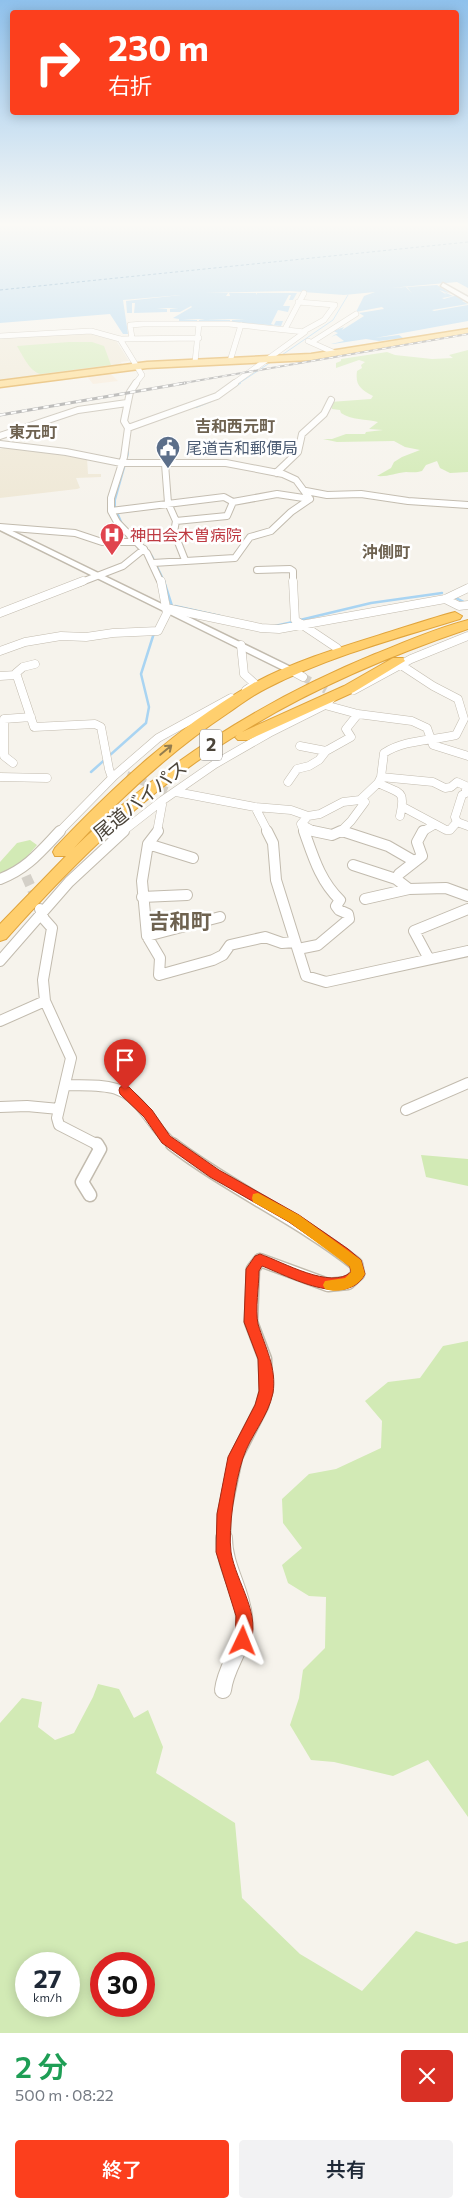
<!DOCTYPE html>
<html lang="ja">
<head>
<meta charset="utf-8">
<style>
  :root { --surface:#fff; --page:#f2f2f3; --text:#1f2937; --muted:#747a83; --accent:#fc3f1d }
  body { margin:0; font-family:Commissioner,"Noto Sans JP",sans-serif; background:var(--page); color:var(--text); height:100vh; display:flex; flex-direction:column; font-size:19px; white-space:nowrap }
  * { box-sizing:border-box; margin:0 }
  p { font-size:16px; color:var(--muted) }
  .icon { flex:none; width:28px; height:28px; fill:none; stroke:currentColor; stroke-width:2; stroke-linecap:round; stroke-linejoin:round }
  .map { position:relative; height:2033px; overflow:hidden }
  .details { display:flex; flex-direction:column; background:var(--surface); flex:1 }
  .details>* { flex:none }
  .top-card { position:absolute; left:10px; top:10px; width:449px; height:105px; border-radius:5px; box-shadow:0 2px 12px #0003; background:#fc3f1d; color:#fff; overflow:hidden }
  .speed { position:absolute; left:15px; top:1952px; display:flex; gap:10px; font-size:25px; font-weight:700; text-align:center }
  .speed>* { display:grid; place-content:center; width:65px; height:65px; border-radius:50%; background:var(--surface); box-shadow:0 2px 12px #0003; line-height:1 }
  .speed small { font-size:12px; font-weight:400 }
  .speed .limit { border:8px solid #d22; background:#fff; color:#111 }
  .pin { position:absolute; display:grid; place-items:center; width:42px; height:42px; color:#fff; margin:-51px -21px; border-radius:50% 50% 50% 0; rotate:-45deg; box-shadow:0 0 5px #0007 }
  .pin .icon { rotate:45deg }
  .me { position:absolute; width:55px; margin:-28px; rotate:2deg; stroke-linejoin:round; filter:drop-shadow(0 0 4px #0008) }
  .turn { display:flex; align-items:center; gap:18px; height:105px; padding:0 15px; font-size:22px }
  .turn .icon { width:65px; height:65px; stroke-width:2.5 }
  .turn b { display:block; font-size:35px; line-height:42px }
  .round { display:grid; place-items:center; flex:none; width:52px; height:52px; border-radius:5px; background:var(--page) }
  .summary { display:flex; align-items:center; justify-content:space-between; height:85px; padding:0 15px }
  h1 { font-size:30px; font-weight:600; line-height:38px; color:#1e9e55 }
  .primary-button { display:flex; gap:10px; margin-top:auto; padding:10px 15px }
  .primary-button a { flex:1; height:58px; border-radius:5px; background:var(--accent); color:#fff; font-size:20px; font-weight:600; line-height:58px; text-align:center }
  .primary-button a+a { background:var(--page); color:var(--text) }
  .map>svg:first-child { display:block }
</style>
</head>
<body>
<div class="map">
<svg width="468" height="2033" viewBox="0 0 468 2033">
  <rect width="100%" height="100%" fill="#f6f3ec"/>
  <path fill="#f7ead8" d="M110,373l8,8 -25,3 -7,-9z"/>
  <path fill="#efe8d6" d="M86,333l14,1 15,5 14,22 -8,1 2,4 -123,15v-43z
    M12,446l75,12 1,16h13v3l-25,1 4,10 -3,1 -77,9v-49z"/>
  <path fill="#d2eab5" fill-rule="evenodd" d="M69,342h23l12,4 7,19 -70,9c-11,-2 -18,-18 -24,-28z
    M468,350v122l-18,1 -10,-5 -3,-7 -11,4 -4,6c-6,2 -10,1 -16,1 -11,1 -18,5 -29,4l14,-8 3,-6 8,-5 18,-7 -15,-3 -11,-6 -57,1 -14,-3h9l14,-5h19l1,-2 17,-2 -14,-1 9,-7c-12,-3 -27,-2 -37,-9l-1,-3 -8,-1 -2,-7 41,-3 2,-3c-12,-7 -18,-10 -16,-25l5,-3 -1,-3 4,-3 -6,-2 -23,8v-5l5,-2v-2l46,-7 8,3 37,4 21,-1 -4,-3z
    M30,840l7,5 -23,27 -14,6v-16l17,-19z
    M421,1155l47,4v27l-42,-9z
    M468,1341v476l-40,-57 -35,16 -59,-14 -23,-2 -21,-35 9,-27 4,-28 22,-22 1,-51 -17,-1 -21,-13 -6,-18 20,-17 -19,-25 -1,-24 27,-25 27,-5 45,-21 1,-27 -17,-20 23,-19 32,-4 23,-32z
    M98,1684l21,5 15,29 14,-8 15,37 -7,26 79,50 7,75 58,56 62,37 54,-60 40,13 12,-3v92h-468v-310l22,-25 20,4 -4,25 17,13 19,-7 19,-36zM26,1964h43v42h-43zM101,1964h43v42h-43z"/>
  <path fill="#a9d4f2" d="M0,226h468v62l-11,-6 -67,6 16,-1 6,6 -5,-6 30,-2 14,9 -12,-4 8,5 -3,-3 9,4 -11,2 2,1 10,-3h14v4l-6,1 6,3 -36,6 2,1 34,-6v16l-93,17 24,-3 4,3 -24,3 -13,-2 -33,5h-2l13,-3 -8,-6 -5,2 7,-4 -5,-2 11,-4 -2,3 22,-14 -5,-3 25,-4 -2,-2 -26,5 8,-16 11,-4 -31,3 -54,-4 -85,2h23l-2,3h4l-1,-3h27v2l1,-2h40l-4,7h-4l2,-5h-2l-6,11h7l-2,6 -10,-2 -7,14 3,1 2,-4h7l-2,5 -49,-4v-2l13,-1h-39l24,1v3l-31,-1v-2l6,-1h-23l15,1v2h-18v-3l-6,-1 19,-11 -1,-1 -11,6h-10v-3l8,-1h-21l10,1v3l-33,1 1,-10h-3v10h-5l-1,-12 55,-6 -58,5 5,34h-5l-13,-20 -110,9z"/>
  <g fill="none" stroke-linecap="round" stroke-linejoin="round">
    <path stroke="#a9d4f2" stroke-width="1" d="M279,357l54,-37 15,-25
      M238,384l36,-24"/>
    <path stroke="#a9d4f2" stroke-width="2" d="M234,387l6,-4
      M196,407l15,-6
      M122,524l-7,-17v-7l13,-46v-7
      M130,532l22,24 13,27"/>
    <path stroke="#a9d4f2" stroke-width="2.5" d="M164,581l8,25
      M454,597l12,6
      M175,606l45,10
      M300,620l71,-17 71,-10
      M275,626l18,-4
      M91,772l55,-49 3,-16 -8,-33 13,-41"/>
    <path stroke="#2e7ab2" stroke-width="1" stroke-dasharray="3 2.5" stroke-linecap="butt" d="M0,290l468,-48"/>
    <path stroke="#d4d0c8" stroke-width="8" stroke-dasharray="8 4" stroke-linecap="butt" d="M303,677l23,13
      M127,775l40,16"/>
    <path stroke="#d4d0c8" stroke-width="10" stroke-dasharray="10 5" stroke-linecap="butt" d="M26,876l12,27"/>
    <defs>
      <path id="minor-far5" d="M298,302l37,3 -11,15 -20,11
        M285,329l19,-36
        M0,336l91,-5 29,8 79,-1
        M132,338l-2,-13 13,-1h86l76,8 -72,52
        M120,339l22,36 -7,9
        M308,341l27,12
        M312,342l44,-28
        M230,361l11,-36
        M195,362l4,-38"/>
      <path id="minor-far4" d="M128,428l-4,-7 6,-29 6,-9
        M0,436l78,-26 49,-7
        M0,444l66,8 55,11h105l57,11 13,6 14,19
        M165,464l3,39 8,18 -2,11 11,28
        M276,473l22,-21 4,-18 22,-20 7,-14
        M306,491l21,4 34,-1 47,7 60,4
        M111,511l113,-14 9,5 44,-8 33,5
        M176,521l51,-5 6,-14
        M0,527l75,6 27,9h36
        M153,563l82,-5 15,-21 21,-6 20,-19 19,-13
        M257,570l33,-1 3,2v12
        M79,583l44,-17 21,-17
        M161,583l-14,-30 -30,-31 -6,-11v-13l13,-41 4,-29 89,-32 18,-13"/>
      <path id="minor-far3" d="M293,581l2,39 42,28
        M445,599l14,7 9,-1
        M166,608l95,20 18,1 166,-30 23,-11
        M0,613l83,-32
        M241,645l3,29 11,10 -9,6
        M0,651l25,-9 36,-6 25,1 27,-4 45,-2 9,-18 -6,-32
        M35,664l-12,3 -7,6 18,54 61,-3 6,3 8,42 2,6 3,1
        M292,671l11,6
        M0,676l16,-1
        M354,690l57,-31 57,-23
        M321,704l37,10 54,7 15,7 6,17 35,11
        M300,746l26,5
        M13,763l-9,-7v-37l27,-2
        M0,777l47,1
        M381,777l52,5 12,6 6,-1 6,-5 9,4v7l-4,2 -7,22 2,5
        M288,782l9,-13 12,-3 10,-6 7,-9 25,-14 -5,-8 12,-15
        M378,783c22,11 28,6 22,33
        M176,792l79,15 36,3 17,6 12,-2 23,-12 17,-2 18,-17 3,-6 3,-24c22,-14 47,-12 72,-18l8,-16 -6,-20 -25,-13 -32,-21
        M255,807l13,25
        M403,807l43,23h4l7,-8 11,4
        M301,824l15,8
        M342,831l4,1
        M59,832l55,-56 44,-38 73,-40
        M122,832l41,-32 52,-36 54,-31 56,-28 10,-10
        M157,832l5,-27 -4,-1
        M304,832l-3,-8 7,-8
        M340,832l11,-11 14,-19 -5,-2
        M422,832l12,-7"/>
      <path id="minor-far2" d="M158,831l-10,13 -6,37 5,55 13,22 -1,17 54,-15 10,-5 7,-10 35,-8 17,6 13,-1
        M267,831l6,12 3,37 30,96 20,6 142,-31
        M313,831l19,4 9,-4
        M342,831l46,15 26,15
        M423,831l-6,11 5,14 -23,18 -3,5 13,10 37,-1 22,8
        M148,844l45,14
        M353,865l43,14
        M0,879c27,-10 41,-28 60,-48
        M142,897l45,-2
        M365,899l44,-10
        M40,909l4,10 8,9 -9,52 2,21 26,57 -14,60 2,7 39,20
        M147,936l73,-19
        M298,949l20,-4 31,-26 -1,-5 -9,-4 -3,-4 4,-6c-20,-19 -27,-44 -36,-69
        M429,959l-15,-28 54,-22
        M0,961l69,-79 55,-51
        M0,1021l45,-20
        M66,1085c35,1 57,-4 80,28 9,12 16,23 28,32
        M0,1107l27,-1 32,3
        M406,1110l62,-27"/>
      <path id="minor-far1" d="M172,1144c59,45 126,74 184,120l2,10 -10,9 -20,2 -68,-25 -7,9 -2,53 14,37 1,32 -4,15 -26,51 -12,57v25
        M90,1195l-8,-13 18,-33 -3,-5"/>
      <path id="minor" d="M223,1690c3,-27 24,-44 21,-74 -3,-27 -20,-50 -20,-78"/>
      <path id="tertiary" d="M443,283l25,14v5l-27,-16z
        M0,525l295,144 2,2 -5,3 -3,-1 -289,-143z"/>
      <path id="trunk" d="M468,329v4l-157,27 -164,8 -147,19v-6l147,-19 164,-8z"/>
      <path id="motorway" d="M455,612l7,4 -2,3c-66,20 -132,38 -193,69 -14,7 -26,16 -39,25 -57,38 -107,84 -154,135 88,-84 189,-148 301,-194 30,-12 62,-26 93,-34v9c-79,27 -155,59 -226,103l102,-46 49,-28h10l2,3 -51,31 -106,48h-10l-3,-3 2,-2c-89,54 -162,127 -231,204l-6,2v-17l66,-68h-11l-2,-4 2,-4c59,-62 122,-121 197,-164 42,-23 89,-37 134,-51 23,-7 46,-15 69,-21z"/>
    </defs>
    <use href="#minor-far5" stroke="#c2bbae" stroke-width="6"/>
    <use href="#minor-far4" stroke="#c2bbae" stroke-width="8"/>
    <use href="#minor-far3" stroke="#c2bbae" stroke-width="9"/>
    <use href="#minor-far2" stroke="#c2bbae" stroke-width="12"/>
    <use href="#minor-far1" stroke="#c2bbae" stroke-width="15"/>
    <use href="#minor" stroke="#c2bbae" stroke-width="18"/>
    <use href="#tertiary" stroke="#c2bbae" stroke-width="3"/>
    <use href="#trunk" stroke="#e0a43c" stroke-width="3"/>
    <use href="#motorway" stroke="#e0a43c" stroke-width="2"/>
    <use href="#minor-far5" stroke="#fff" stroke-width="5"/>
    <use href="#minor-far4" stroke="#fff" stroke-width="6"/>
    <use href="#minor-far3" stroke="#fff" stroke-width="8"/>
    <use href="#minor-far2" stroke="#fff" stroke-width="10"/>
    <use href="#minor-far1" stroke="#fff" stroke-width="12"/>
    <use href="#minor" stroke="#fff" stroke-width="16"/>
    <use href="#tertiary" fill="#fff" fill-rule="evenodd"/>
    <use href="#trunk" fill="#ffd985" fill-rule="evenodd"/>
    <use href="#motorway" fill="#ffcf6e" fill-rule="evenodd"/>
    <defs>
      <path id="rail-far1" d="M178,384l290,-50"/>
      <path id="rail" d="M0,415l185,-32"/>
    </defs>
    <use href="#rail-far1" stroke="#9a9a9a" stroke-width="2"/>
    <use href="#rail" stroke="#9a9a9a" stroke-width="3"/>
    <use href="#rail-far1" stroke="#fff" stroke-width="1" stroke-dasharray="4.5" stroke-linecap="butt"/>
    <use href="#rail" stroke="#fff" stroke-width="2" stroke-dasharray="5.5" stroke-linecap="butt"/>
  </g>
  <defs><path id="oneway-shaft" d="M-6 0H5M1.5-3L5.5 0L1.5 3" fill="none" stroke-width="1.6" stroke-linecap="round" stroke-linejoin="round" transform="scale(1.25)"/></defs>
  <use stroke="#937c4e" href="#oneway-shaft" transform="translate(166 750) rotate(-40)"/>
  <linearGradient id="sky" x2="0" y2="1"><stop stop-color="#8fc1ec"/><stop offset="0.44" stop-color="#fbfaf6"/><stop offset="1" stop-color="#fbfaf6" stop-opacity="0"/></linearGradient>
  <rect width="468" height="510" fill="url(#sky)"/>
  <path fill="#fc3f1d" stroke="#a42913" d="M125,1086l4,1 23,23 18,26 49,34 80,45 49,34 13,11 4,14c-18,35 -77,2 -103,-8l-3,5c0,14 -4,39 -1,53 7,23 19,44 15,69 -5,24 -23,43 -30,65 -8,24 -15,70 -12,94 5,31 32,63 18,95l-6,2 -5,-2 -3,-6 1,-25 -20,-64 1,-38 11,-57 27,-52 4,-14 -1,-32 -14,-37 2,-53 9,-13 5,-2c23,8 71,36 91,18l-1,-5 -11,-10 -50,-35 -79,-45 -48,-34 -18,-26 -24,-23 -1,-4 1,-3z"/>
  <path fill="#f59e0b" d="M258,1193l41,22 62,45 4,14c-7,14 -26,20 -40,15l-2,-4 2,-4 20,-3 6,-6 -1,-5 -61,-45 -36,-20 -1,-4 1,-4z"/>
  <defs>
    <symbol id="civic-pin" viewBox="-11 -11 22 30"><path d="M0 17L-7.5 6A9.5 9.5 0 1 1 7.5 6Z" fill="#5c6f8a" stroke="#fff"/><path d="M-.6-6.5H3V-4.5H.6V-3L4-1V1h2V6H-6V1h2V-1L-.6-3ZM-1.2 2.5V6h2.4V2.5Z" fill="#fff"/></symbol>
    <symbol id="hospital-pin" viewBox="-11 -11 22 30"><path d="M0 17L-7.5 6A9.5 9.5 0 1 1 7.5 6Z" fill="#e0444e" stroke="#fff"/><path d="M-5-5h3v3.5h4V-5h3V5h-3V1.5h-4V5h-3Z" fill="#fff"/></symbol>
  </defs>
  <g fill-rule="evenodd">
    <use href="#civic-pin" x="154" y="434" width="28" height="38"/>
    <use href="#hospital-pin" x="98" y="521" width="28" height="38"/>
  </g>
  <g text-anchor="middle" stroke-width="5" stroke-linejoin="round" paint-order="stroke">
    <g font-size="16" font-weight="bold" fill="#6e6250" stroke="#fff">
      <text x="235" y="432">吉和西元町</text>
      <text x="33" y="438">東元町</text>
      <text x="386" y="558">沖側町</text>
    </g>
    <g font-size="16" fill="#4e5e75" stroke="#fff" text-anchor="start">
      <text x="186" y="454">尾道吉和郵便局</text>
    </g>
    <g font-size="16" fill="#be3a42" stroke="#fff" text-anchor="start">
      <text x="130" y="541">神田会木曽病院</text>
    </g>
    <rect fill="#fff" stroke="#817c74" stroke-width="1" x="200" y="729.5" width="22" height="31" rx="4"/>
    <g font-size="18" font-weight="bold" fill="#4b4439">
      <text x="211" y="751">2</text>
    </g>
    <g font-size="19" fill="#4b4439" stroke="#fff">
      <text transform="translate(140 800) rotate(-39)" y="7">尾道バイパス</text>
    </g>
    <g font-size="21" font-weight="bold" fill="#6e6250" stroke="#fff">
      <text x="180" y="929">吉和町</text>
    </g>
  </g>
</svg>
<div class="speed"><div>27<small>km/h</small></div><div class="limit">30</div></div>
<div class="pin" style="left:125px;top:1090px;background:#d93025"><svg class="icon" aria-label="arrive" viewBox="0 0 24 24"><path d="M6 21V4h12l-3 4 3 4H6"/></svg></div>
<svg class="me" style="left:243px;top:1641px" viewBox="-20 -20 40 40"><path d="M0-17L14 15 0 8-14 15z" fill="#fc3f1d" stroke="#fff" stroke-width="4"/></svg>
<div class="top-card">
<div class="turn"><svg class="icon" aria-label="right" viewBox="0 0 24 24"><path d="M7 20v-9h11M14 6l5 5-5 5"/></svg><div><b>230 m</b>右折</div></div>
</div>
</div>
<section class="details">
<div class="summary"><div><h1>2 分</h1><p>500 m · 08:22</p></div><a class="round" style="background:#d93025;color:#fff"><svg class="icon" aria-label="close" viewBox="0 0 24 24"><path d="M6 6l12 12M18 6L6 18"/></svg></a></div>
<div class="primary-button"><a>終了</a><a>共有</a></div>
</section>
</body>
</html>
